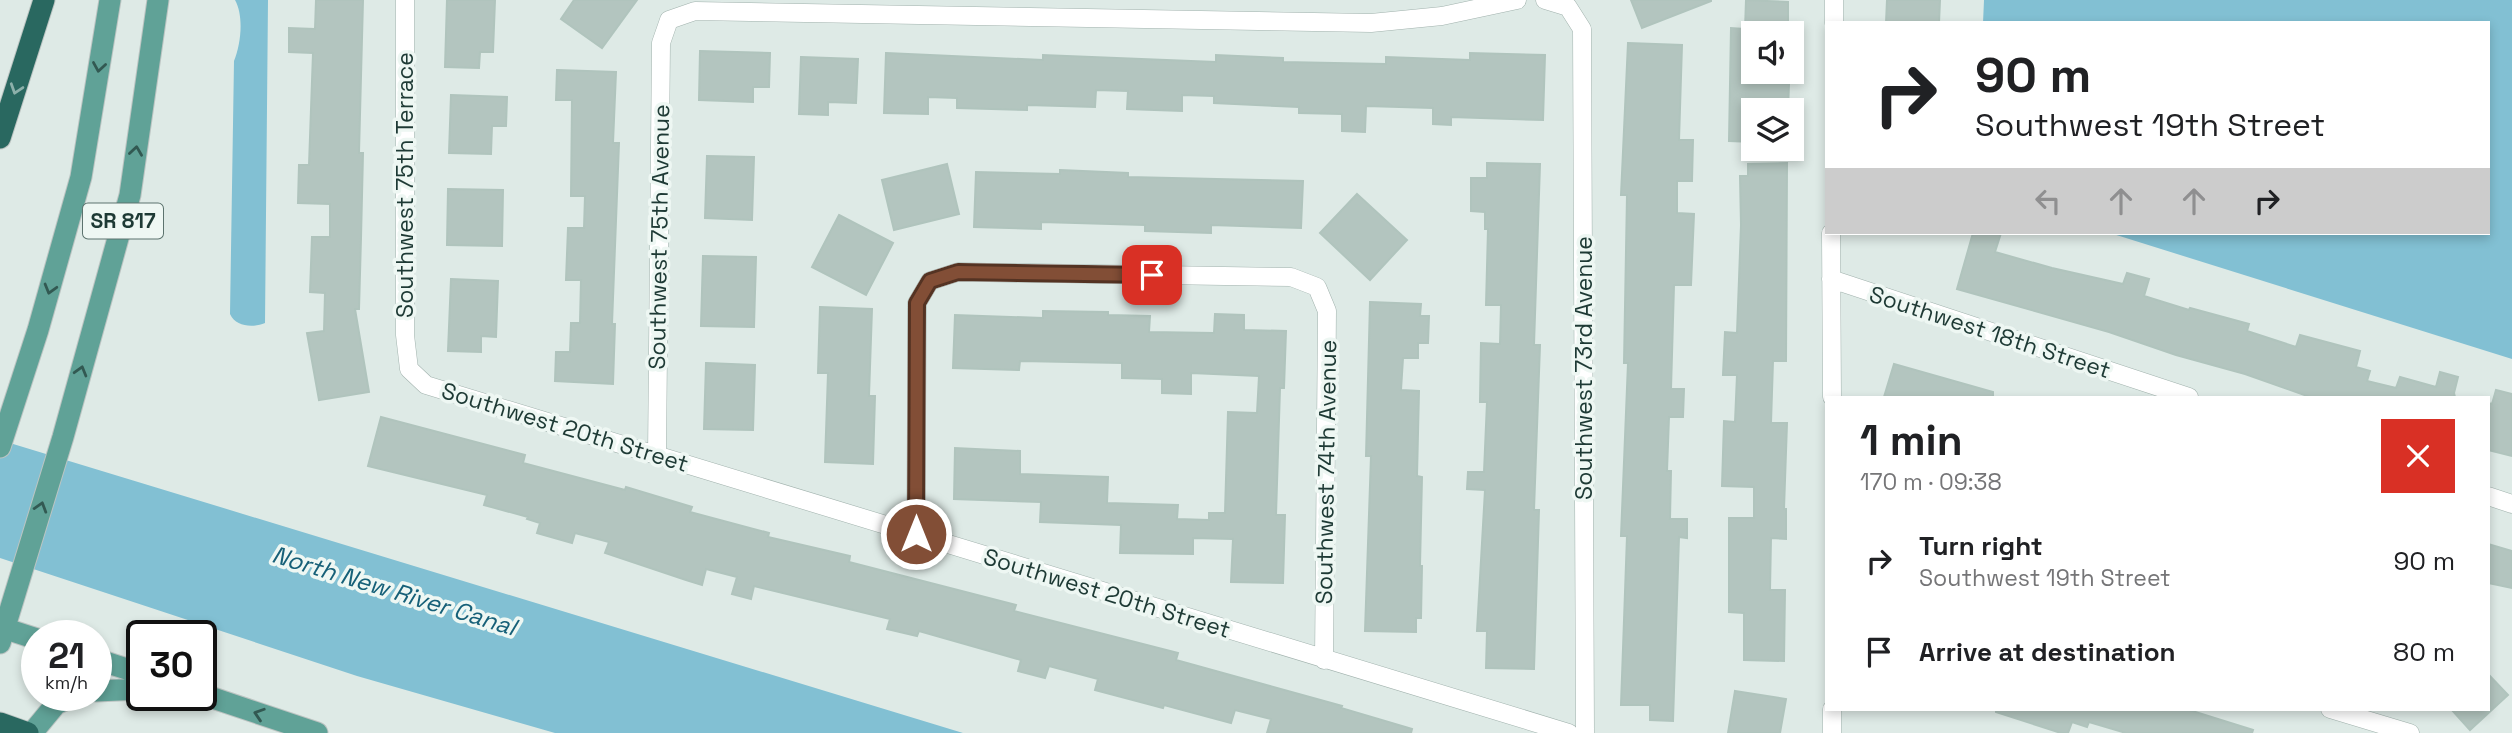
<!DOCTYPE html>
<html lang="en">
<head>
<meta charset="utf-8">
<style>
  :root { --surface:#fff; --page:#f2f2f2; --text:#202124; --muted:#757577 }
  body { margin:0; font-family:"Space Grotesk",sans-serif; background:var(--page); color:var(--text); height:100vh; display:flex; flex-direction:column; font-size:26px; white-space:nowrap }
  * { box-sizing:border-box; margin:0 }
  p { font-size:23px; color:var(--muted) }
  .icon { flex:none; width:38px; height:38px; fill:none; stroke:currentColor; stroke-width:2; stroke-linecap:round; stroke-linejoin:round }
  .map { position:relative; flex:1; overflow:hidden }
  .panel { position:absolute; left:1825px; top:396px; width:665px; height:315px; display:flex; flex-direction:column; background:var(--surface); border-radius:0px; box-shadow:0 4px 10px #0003 }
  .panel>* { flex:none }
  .banner { position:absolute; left:1825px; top:21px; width:665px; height:214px; border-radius:0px; box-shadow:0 4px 10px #0003; background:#fff; color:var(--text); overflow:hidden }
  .buttons { position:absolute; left:1741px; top:21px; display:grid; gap:14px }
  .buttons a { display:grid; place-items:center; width:63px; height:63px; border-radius:0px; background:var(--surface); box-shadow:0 4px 10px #0003; font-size:35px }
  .speed { position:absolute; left:21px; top:620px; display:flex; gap:14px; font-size:35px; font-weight:700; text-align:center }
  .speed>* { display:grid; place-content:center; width:91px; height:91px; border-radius:50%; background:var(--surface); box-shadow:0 4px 10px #0003; line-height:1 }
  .speed small { font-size:18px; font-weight:400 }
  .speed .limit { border:4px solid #111; border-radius:10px; background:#fff; color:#111 }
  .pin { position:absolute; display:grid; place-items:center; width:60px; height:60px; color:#fff; margin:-30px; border-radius:14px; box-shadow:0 4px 10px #0006 }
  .me { position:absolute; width:77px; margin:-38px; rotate:0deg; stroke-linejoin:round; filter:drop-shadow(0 0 5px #0008) }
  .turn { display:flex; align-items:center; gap:24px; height:147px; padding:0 35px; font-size:32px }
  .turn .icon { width:91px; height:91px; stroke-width:2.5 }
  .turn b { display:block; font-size:49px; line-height:60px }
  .lanes { display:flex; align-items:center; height:66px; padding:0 35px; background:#0003; justify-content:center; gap:35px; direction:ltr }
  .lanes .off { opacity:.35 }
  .round { display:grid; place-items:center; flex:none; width:74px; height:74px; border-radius:0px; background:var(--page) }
  .headline { display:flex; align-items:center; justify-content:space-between; height:119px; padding:0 35px }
  h1 { font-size:42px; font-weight:800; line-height:52px }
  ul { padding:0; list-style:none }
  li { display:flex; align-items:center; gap:21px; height:91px; padding:0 35px }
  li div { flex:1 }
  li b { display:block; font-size:26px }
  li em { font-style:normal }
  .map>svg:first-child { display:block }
</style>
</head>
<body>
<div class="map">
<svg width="2512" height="733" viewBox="0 0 2512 733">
  <rect width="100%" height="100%" fill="#deeae6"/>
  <path fill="#82c0d3" d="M235,0h33l-3,323c-12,5 -29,4 -35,-9l4,-253c7,-17 10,-45 1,-61z
    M1984,0h528v359l-402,-126h378v-210h-505z
    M0,440l963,293h-408l-198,-57 -357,-118z"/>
  <path fill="#b3c5bf" stroke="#b0c4bd" stroke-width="2" d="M316,0h47l-4,153h4l-2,85 -2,71h-4l14,83 -50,8 -12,-67 17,-2 1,-38 -15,-1 2,-55h18v-33l-32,-1 1,-38h10l4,-112 -24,-1v-24l26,1z
    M447,0h48l-2,52h-13l-1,16 -34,-1z
    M574,0h63l-35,48 -41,-29z
    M1631,0h80v1l-69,27z
    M1746,0l42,2v31h-34v50l35,1 -1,26h-34v32l-25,-1 2,-113 14,1z
    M1887,0h53l-1,23h-53z
    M1628,43l54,2 -3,95h14l-1,41h-15v32l17,1 -3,71h-17l-3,104h13l-1,28h-14l-2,54h4l-1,48h17v19l-8,-1 -6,184 -23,-1v-15h-29l6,-169h-6l7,-173h-4l3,-168h-6z
    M700,51l70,2 -1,34h-16v15l-54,-2z
    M886,53l157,7v-5l173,7v-7l67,3v4l103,2v-7l84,3v-7l75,2 -2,65 -92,-3v8l-18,-1v-16l-67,-2 -1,26 -23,-1v-17l-43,-1v-6l-85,-4v-7l-32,-1v16l-55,-2 1,-18 -32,-1 -1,17 -68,-2v5l-70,-2v-10l-29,-1v17l-44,-1z
    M801,57l57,2 -2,44 -28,-1v13l-29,-1z
    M557,70l59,2 -3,71h6l-7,181h3l-2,60 -58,-3 1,-29h14l1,-29h9l1,-43h-15l2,-52h16l1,-32h-14l1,-96h-16z
    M451,95l56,2 -1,29h-14l-1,28 -42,-1z
    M707,156l47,1 -2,63 -47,-2z
    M1487,163l53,1 -6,181h6l-6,165h5l-5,159 -48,-1 1,-37h-10l8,-141 -18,-1 1,-17h16l3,-70h-7l1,-59 19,1 1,-39h-15l2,-76h-3v-17l-14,-1v-33h16z
    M1787,163l-1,198h-13l-2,62h16l-3,86h2v30l-15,-1 -1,52h15l-1,71 -40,-1v-47l-15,-1v-94h25v-31l-32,-1 2,-65 11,1 2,-47h-14l2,-43 12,1 4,-108 -1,-49h8v-12z
    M947,164l12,50 -65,16 -12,-50z
    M1060,170l68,3v4l175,4 -2,47 -90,-3v8l-66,-2v-6l-104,-3v7l-67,-2 2,-55 84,2z
    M448,189l55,1 -1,56 -55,-1z
    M1357,194l50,46 -37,40 -50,-47z
    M839,215l54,28 -27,52 -54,-28z
    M1973,233h28l-6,19 57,16 71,16 4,-11 22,6 -5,17 45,14 1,-2 59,16 -2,7 49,16 4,-12 60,16 -4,16 14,4 -3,10 29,7 4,-11 36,10 4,-15 18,5 -4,16 1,4h-145l-65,-23 -69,-19 -67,-23 -152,-43z
    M703,256l53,1 -2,70 -53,-1z
    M451,279l47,2 -2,56 -15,-1v16l-33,-1z
    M1370,302l51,2 -1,12h9l-1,27h-10v15h-15l-2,32 18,1 -2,85 5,1 -2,89h2l-1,52h-5v14l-51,-1 6,-175h-5z
    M820,307l52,2 -3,87h6l-2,68 -48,-2 3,-89h-10z
    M1043,311l65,1v3l42,1 -1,16 65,1 1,-19 29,1v15l42,1 -2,57h-4l-4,127h9l-2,68 -52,-1 2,-43 -40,-1v16l-73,-1 1,-28 -81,-3 1,-20 -87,-3 1,-51 65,3v23l88,3 -1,26 71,2 -1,14 32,1v-7h16l3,-101 29,1 2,-37 -68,-3v21l-29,-1v-14l-40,-1v-15l-102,-2 -1,9 -66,-2 2,-53 88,3z
    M706,363l49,2 -2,65 -49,-1z
    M1894,364l99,28v5h-109z
    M2496,390l16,4v62l-24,-6v-47l4,1z
    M381,417l144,38 -2,8 102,27 1,-3 66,20 -2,5 79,21 -1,4 82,19 -1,6 167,43 -2,6 164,42 -2,7 166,46 -1,2 71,21 -1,4h-144l4,-14 -36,-9 -4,13 -67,-18 -1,3 -68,-18 3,-11 -49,-13 -4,12 -27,-7 3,-11 -102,-29 -2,5 -30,-7 3,-10 -136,-33 -3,13 -19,-5 5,-17 -31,-8 -4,16 -16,-5 -81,-27 4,-11 -34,-9 -3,10 -35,-10 3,-10 -13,-4 1,-2 -44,-12 3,-10 -119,-29z
    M2488,544l24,7v37l-24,-5z
    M2488,674l20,21 -38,35 -19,-21h37z
    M1735,691l51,8 -6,34h-52z
    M1996,709h190l67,21 -1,3h-126l-37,-11 -2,5 -15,-5 -4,11h-7l-65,-21z"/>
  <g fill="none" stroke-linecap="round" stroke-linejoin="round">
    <defs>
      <path id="minor" d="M405,0v335l4,34 17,16 1143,348
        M1545,0l23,7 14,22 3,704
        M1834,23v-23
        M1831,233l1,164
        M1831,279l358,118
        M657,455l4,-412 8,-23 26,-9 676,12 71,-7 75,-16
        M2488,496l24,8
        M916,534l1,-231 13,-22 28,-9 333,5 26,10 10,24 -3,349
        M2330,709l80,24
        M1832,733v-24"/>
      <path id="major" d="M0,447l38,-117 43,-153 29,-177
        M0,627l37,12
        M0,643l63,-206 67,-242 28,-195
        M96,659l46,15
        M96,691l46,-2
        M201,694l116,39
        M32,733l24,-29 19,-9"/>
      <path id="highway" d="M0,138l44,-138
        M0,723l28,10"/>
    </defs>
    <use href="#minor" stroke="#a1b2ad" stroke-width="19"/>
    <use href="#major" stroke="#bcc4c2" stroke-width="23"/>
    <use href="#highway" stroke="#bcc4c2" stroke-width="23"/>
    <use href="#minor" stroke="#fff" stroke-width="18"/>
    <use href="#major" stroke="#60a297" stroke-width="21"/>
    <use href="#highway" stroke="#296860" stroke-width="21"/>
  </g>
  <defs><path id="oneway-chevron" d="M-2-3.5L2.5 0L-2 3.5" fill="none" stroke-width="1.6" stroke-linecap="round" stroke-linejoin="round" transform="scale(1.75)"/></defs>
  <g stroke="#325952">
    <use href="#oneway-chevron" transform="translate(99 67) rotate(99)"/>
    <use href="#oneway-chevron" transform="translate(136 151) rotate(-82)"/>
    <use href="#oneway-chevron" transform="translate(50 289) rotate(106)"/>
    <use href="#oneway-chevron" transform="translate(81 371) rotate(-74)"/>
    <use href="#oneway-chevron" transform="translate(41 507) rotate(-73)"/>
    <use href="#oneway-chevron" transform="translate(259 714) rotate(-162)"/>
  </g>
  <use stroke="#8cb0aa" href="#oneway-chevron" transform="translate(16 89) rotate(108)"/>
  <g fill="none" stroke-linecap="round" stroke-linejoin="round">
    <defs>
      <path id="route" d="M916,534l1,-231 13,-22 28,-9 194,3"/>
    </defs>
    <use href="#route" stroke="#543323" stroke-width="18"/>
    <use href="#route" stroke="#824e36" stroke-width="12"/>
  </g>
  <g text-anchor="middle" stroke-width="7" stroke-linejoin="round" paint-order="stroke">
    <rect fill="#eef7f3" stroke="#5c736e" stroke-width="2" x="83" y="203.5" width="80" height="35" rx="5"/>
    <g font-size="21" font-weight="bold" fill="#1e3a35">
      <text x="123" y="228">SR 817</text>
    </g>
    <g font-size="23" fill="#1e3a35" stroke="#eef7f3">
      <text transform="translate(405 185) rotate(-90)" y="8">Southwest 75th Terrace</text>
      <text transform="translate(659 237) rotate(-89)" y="8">Southwest 75th Avenue</text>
      <text transform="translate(1990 332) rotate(18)" y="8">Southwest 18th Street</text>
      <text transform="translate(1584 368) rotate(-90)" y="8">Southwest 73rd Avenue</text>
      <text transform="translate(565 427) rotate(17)" y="8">Southwest 20th Street</text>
      <text transform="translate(1326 472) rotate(-89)" y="8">Southwest 74th Avenue</text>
      <text transform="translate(1107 593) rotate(17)" y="8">Southwest 20th Street</text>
    </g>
    <g font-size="24" font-style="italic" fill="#166078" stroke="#eef7f3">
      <text transform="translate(394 591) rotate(17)" y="8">North New River Canal</text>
    </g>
  </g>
</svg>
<div class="buttons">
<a><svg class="icon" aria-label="sound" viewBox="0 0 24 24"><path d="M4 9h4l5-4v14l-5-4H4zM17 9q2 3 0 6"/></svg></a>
<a><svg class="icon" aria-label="layers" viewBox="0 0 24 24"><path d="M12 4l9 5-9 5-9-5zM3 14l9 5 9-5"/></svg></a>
</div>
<div class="speed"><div>21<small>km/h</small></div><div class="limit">30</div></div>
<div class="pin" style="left:1152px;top:275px;background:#d93025"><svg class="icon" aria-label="arrive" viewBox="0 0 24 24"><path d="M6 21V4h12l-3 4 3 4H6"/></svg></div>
<svg class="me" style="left:916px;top:534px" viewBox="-20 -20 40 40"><circle r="17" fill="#824e36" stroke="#fff" stroke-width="3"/><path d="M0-11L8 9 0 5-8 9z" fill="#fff"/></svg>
<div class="banner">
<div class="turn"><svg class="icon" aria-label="right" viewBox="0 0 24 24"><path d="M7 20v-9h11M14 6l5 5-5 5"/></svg><div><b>90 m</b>Southwest 19th Street</div></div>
<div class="lanes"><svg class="icon off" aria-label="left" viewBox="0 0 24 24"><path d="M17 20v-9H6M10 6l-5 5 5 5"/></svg><svg class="icon off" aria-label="ahead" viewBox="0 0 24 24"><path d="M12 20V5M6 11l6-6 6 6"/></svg><svg class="icon off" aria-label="ahead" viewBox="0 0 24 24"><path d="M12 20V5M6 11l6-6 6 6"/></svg><svg class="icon" aria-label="right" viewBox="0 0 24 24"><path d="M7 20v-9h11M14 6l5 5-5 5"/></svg></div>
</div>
<section class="panel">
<div class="headline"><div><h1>1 min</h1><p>170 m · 09:38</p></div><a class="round" style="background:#d93025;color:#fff"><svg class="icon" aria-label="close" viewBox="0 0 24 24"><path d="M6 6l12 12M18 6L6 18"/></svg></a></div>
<ul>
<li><svg class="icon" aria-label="right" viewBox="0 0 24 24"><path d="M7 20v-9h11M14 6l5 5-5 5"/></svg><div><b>Turn right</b><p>Southwest 19th Street</p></div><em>90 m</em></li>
<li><svg class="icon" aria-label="arrive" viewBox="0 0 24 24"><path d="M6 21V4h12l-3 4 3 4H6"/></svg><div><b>Arrive at destination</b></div><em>80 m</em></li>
</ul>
</section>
</div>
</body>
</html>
